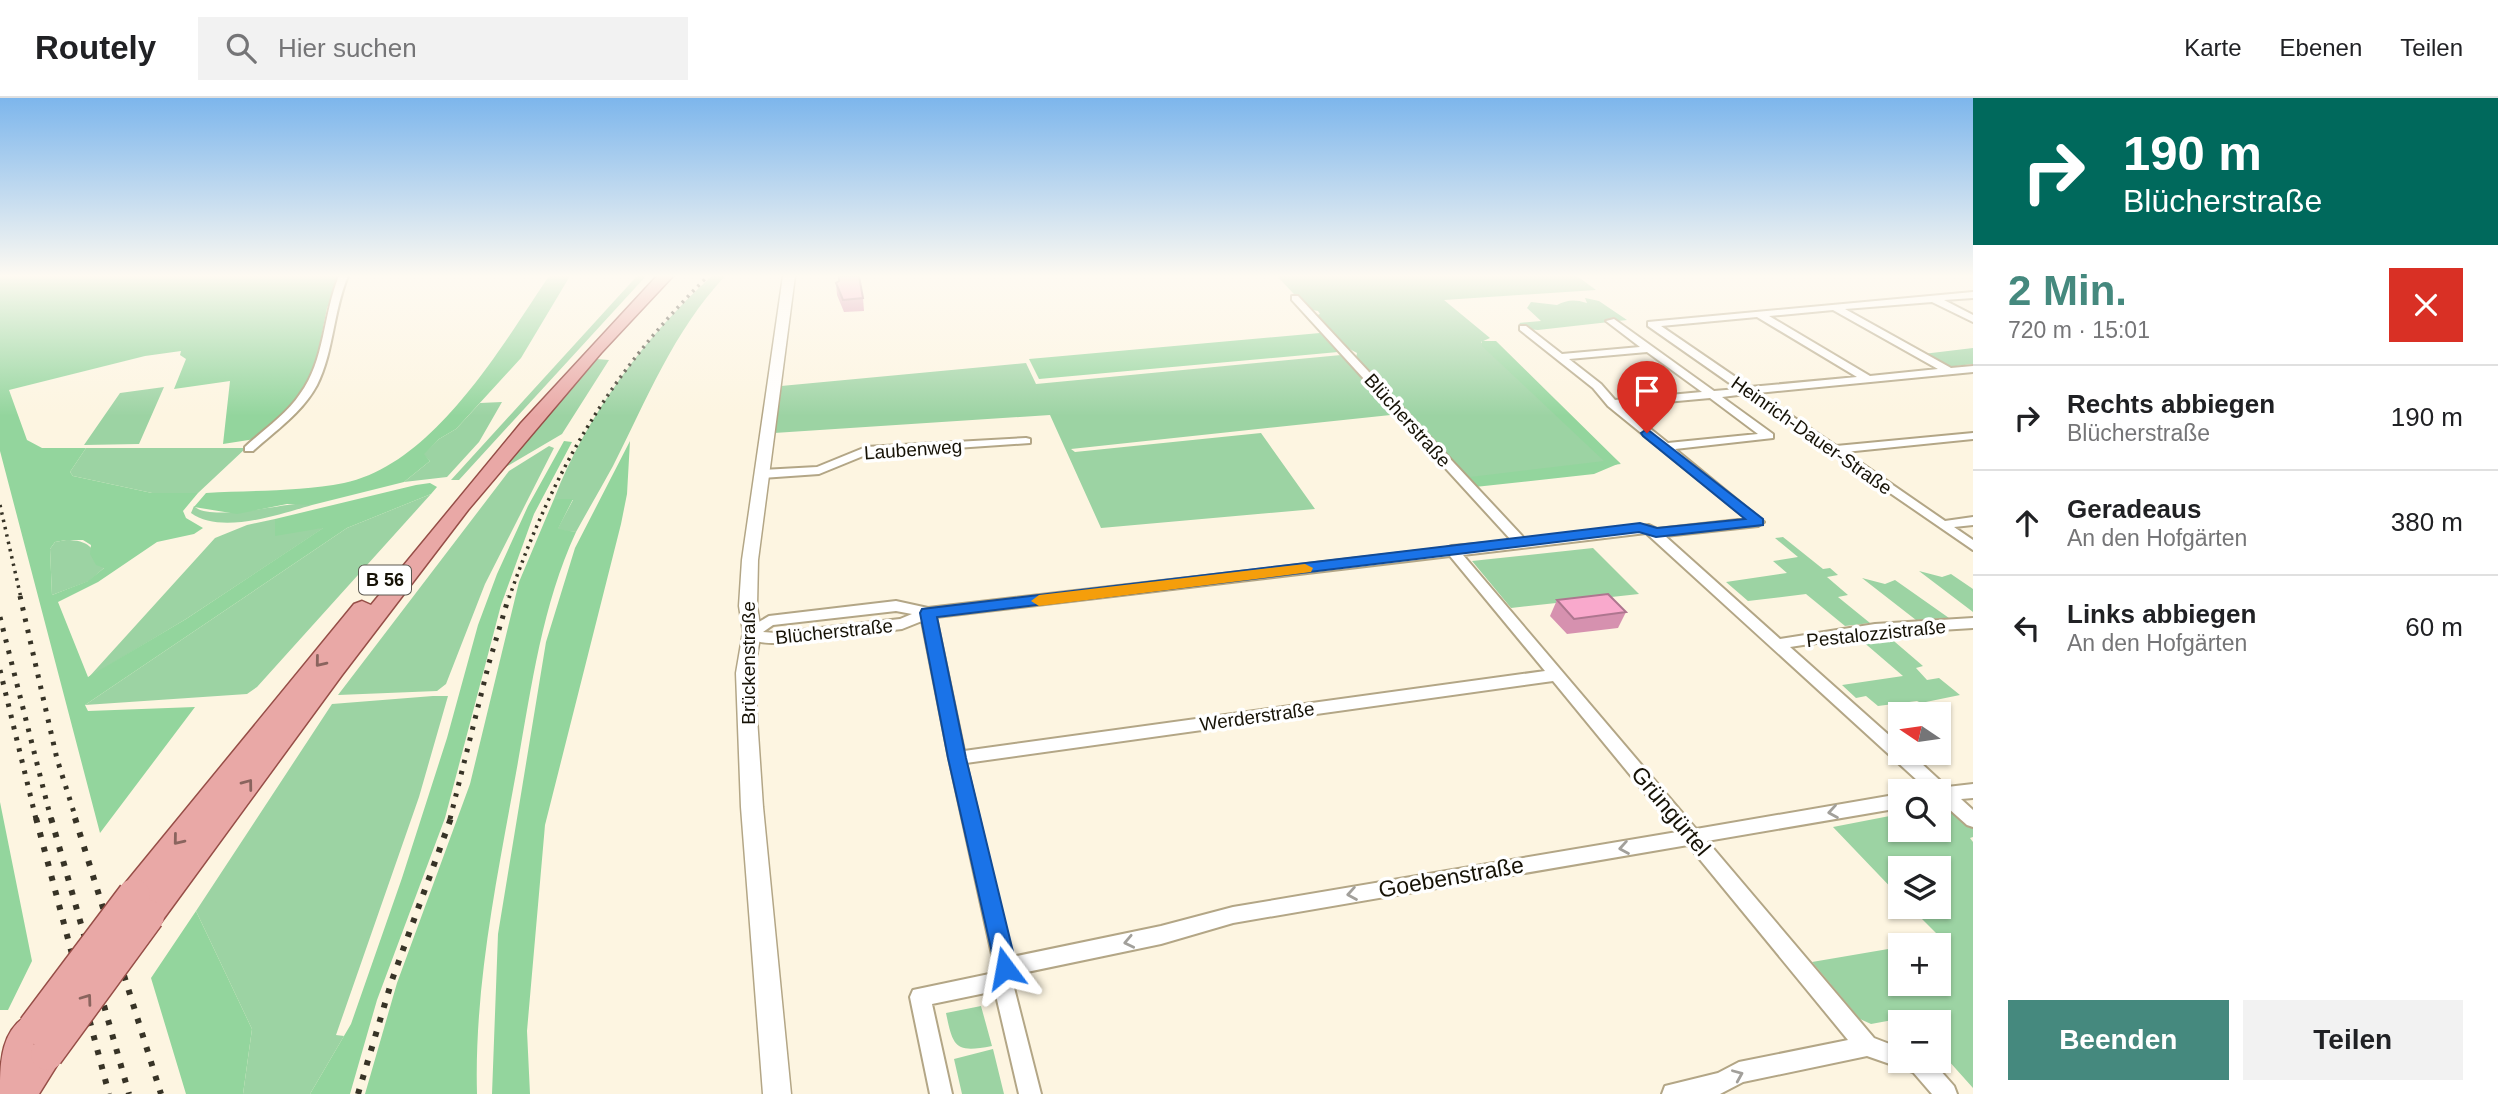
<!DOCTYPE html>
<html lang="de">
<head>
<meta charset="utf-8">
<style>
  :root { --surface:#fff; --page:#f2f2f2; --text:#202124; --muted:#757577; --line:#e0e0e0; --accent:#45897e }
  body { margin:0; font-family:Helvetica,sans-serif; background:var(--page); color:var(--text); height:100vh; display:flex; flex-direction:column; font-size:26px; white-space:nowrap }
  * { box-sizing:border-box; margin:0 }
  p { font-size:23px; color:var(--muted) }
  .icon { flex:none; width:38px; height:38px; fill:none; stroke:currentColor; stroke-width:2; stroke-linecap:round; stroke-linejoin:round }
  .map { position:relative; flex:1; overflow:hidden }
  .side { display:flex; flex-direction:column; background:var(--surface); width:525px }
  .side>* { flex:none }
  .top-card { background:#00695c; color:#fff; overflow:hidden }
  .needle { width:46px; rotate:283deg }
  .fabs { position:absolute; left:1888px; top:604px; display:grid; gap:14px }
  .fabs a { display:grid; place-items:center; width:63px; height:63px; border-radius:0px; background:var(--surface); box-shadow:0 2px 5px #0004; font-size:35px }
  .pin { position:absolute; display:grid; place-items:center; width:60px; height:60px; color:#fff; margin:-72px -30px; border-radius:50% 50% 50% 0; rotate:-45deg; box-shadow:0 0 7px #0007 }
  .pin .icon { rotate:45deg }
  .me { position:absolute; width:77px; margin:-38px; rotate:347deg; stroke-linejoin:round; filter:drop-shadow(0 0 5px #0008) }
  .turn { display:flex; align-items:center; gap:24px; height:147px; padding:0 35px; font-size:32px }
  .turn .icon { width:91px; height:91px; stroke-width:2.5 }
  .turn b { display:block; font-size:49px; line-height:60px }
  .round { display:grid; place-items:center; flex:none; width:74px; height:74px; border-radius:0px; background:var(--page) }
  .overview { display:flex; align-items:center; justify-content:space-between; height:119px; padding:0 35px }
  h1 { font-size:42px; font-weight:700; line-height:52px; color:var(--accent) }
  .action { display:flex; gap:14px; margin-top:auto; padding:14px 35px }
  .action a { flex:1; height:80px; border-radius:0px; background:var(--accent); color:#fff; font-size:28px; font-weight:700; line-height:80px; text-align:center }
  .action a+a { background:var(--page); color:var(--text) }
  ul { padding:0; list-style:none }
  li { display:flex; align-items:center; gap:21px; height:105px; padding:0 35px; border-top:2px solid var(--line) }
  li div { flex:1 }
  li b { display:block; font-size:26px }
  li em { font-style:normal }
  header { display:flex; align-items:center; gap:42px; box-sizing:border-box; height:98px; padding:0 35px; background:var(--surface); border-bottom:2px solid var(--line) }
  header strong { font-size:33px }
  nav { display:flex; gap:38px; margin-inline-start:auto; font-size:24px }
  .search { width:490px; height:63px; background:var(--page); display:flex; align-items:center; gap:18px; box-sizing:border-box; padding:0 24px; border-radius:0px; color:var(--muted); font-size:26px }
  main { display:flex; flex:1; min-height:0 }
  .map>svg:first-child { display:block }
</style>
</head>
<body>
<header>
<strong>Routely</strong>
<div class="search"><svg class="icon" aria-label="search" viewBox="0 0 24 24"><circle cx="10" cy="10" r="6"/><path d="M15 15l6 6"/></svg>Hier suchen</div>
<nav><a>Karte</a><a>Ebenen</a><a>Teilen</a></nav>
</header>
<main>
<div class="map">
<svg width="1973" height="996" viewBox="0 0 1973 996">
  <rect width="100%" height="100%" fill="#fdf5e1"/>
  <path fill="#9cd3a3" d="M637,178h9l-187,204h-8z
    M712,178h13c-52,56 -78,123 -112,190 -12,22 -25,44 -37,66l-19,-2 16,-30 -19,-1c32,-83 92,-164 158,-223z
    M1277,178h300l19,14 -152,10 46,38 -9,4 140,122 -150,17 -115,-123 1,-5 -13,-7 -29,-30 5,-2 -2,-3 -10,-2z
    M1585,200l14,3 28,19 -89,10 -11,-1 -8,-6 22,-2 -14,-13 4,-6 26,3c10,-5 17,-6 30,-2z
    M1973,250v16l-25,3 -25,-13z
    M1341,257l6,2 53,57 -329,35 4,3 186,-19 54,76 -214,19 -51,-113 -276,18 7,-47 245,-23 10,21z
    M597,261l12,1 -47,74 -58,34z
    M164,289l-25,57 -55,1 36,-52z
    M502,304l-23,40 -32,35 -43,5 26,-21 -7,-7 16,-15 17,-10 24,-26z
    M549,348l5,2 -69,136 -39,100 -9,7 -99,4 171,-224z
    M86,350h160l-48,45h-46l-79,-17 -3,-4z
    M431,396l-174,193 -10,7 -162,11 262,-177z
    M305,405l7,2c-31,9 -91,30 -121,8l3,-7c15,16 87,-2 111,-3z
    M275,421v16l50,-8 -139,92 -98,59 127,-140 32,-13z
    M1783,439l40,32 7,-1 8,7 -11,2 21,18 -10,2 32,26 -25,3 -39,-32 -58,7 -22,-19 61,-9 -14,-12 25,-4 -23,-19z
    M66,442c23,0 27,8 39,27l-16,14 -37,14 -2,-46 5,-7z
    M1593,450l46,46 -128,14 -39,-47z
    M1919,473l23,6 9,-3 22,15v23z
    M1862,480l23,6 10,-4 54,38 -33,2z
    M1888,538l35,30 -7,2 11,12 12,-2 21,17 -39,8 -4,-2 -39,5 -12,-10 -10,2 -14,-13 61,-9 -42,-36z
    M433,598h15l-29,101 -83,238 8,1 -34,58h-67l9,-65 -56,-118 136,-207z
    M1949,706l24,22v11l-3,1 3,4v246l-34,-38v-28h-25l-5,-5 -38,7 -11,-5 -48,-57 88,-15v37h39v-39h-28l31,-6 -32,-32 29,-1v-38h-39v29l-67,-70 67,-13v16h39v-24z
    M981,908l11,40c-36,7 -39,2 -46,-33z
    M993,951l11,45h-42l-8,-35z"/>
  <path fill="#93d59d" fill-rule="evenodd" d="M0,178h342l-15,32 -13,65 -19,31 -40,35 -32,5 7,-63 -56,8 12,-30 -6,-4 1,-4 -36,5 -136,34 18,50 15,8h44l-16,24 3,4 79,17h46l-15,18 3,7 17,10 -9,6 -37,8 -59,40 -40,20 30,75 98,-58 137,-91 -48,8v-17l141,-34 14,-2 7,4 -6,7 -84,34 -262,177 3,6 107,-4 -95,126 -100,-382zM66,442h17l8,5 -1,9 6,11 8,3 -16,13 -36,14 -2,-46 5,-7z
    M549,178h21l-49,82 -65,71 -17,10 -15,15 6,7 -26,21 -92,23 -25,-1 -50,10 -43,-7 12,-14c45,-3 94,-1 138,-10 90,-19 157,-136 205,-207z
    M1320,235l18,19 -299,27 -10,-20z
    M1482,243h14l124,122 -26,11 -119,13 -5,-10 134,-16 -122,-115z
    M564,343l8,1 -38,72 -33,91 -56,213 -68,182 -27,94h-40l41,-70 51,-146 45,-140 31,-113 19,-51 31,-68z
    M630,343l-3,53 -6,30 -76,301 -18,206 3,63h-38l6,-160 48,-292 29,-94z
    M554,401h19l-15,30 18,3c-35,76 -45,159 -60,241 -19,105 -42,214 -39,321h-112l32,-111 73,-199 49,-202z
    M0,704l32,159 -24,49h-8z
    M196,813l56,118 -9,65h-57l-35,-116z"/>
  <g fill="none" stroke-linecap="round" stroke-linejoin="round">
    <defs>
      <path id="minor" d="M339,178h9c-15,35 -14,75 -31,109 -15,28 -42,46 -64,66h-8v-4c18,-17 41,-32 55,-53 25,-33 23,-80 39,-118z
        M1973,194v6l-29,2 29,15v7l-41,-20 -87,7 106,59 22,-2v6l-215,21 78,53 137,-13v6l-128,13 100,69 28,-4v8l-19,2 19,13v10l-227,-156 -24,3 51,37v4l-98,11 89,73 -6,4 -93,10 115,103 95,-15 98,-6v10l-98,6 -85,13 110,98v7h9l38,35 26,-3v14l-12,1 12,11v17l-6,-2 -28,-25v-9h-10l-283,-258 -183,22 233,274 204,-35v14l-193,33 167,197 26,10v12h31l23,26 3,8h-25l-19,-22 -46,-16 -124,26 -23,12h-58l3,-8 53,-13 21,-11 109,-22 -160,-195 -455,78 -72,21 -148,31 -1,5 29,114h-22l-24,-103 -63,13 20,90h-22l-20,-97 3,-7 81,-17 1,-5 -46,-210 -27,-137 -20,8 -126,14c-12,0 -23,0 -31,-11l2,-3 22,-13 127,-15 32,7 518,-60 6,-2 60,-5 -220,-241v-4h6l227,243 124,-14 8,4 90,-10 -139,-113 -15,-18 -73,-58v-4h6l36,28 78,-7 -34,-26 8,-2 100,72 24,-2 -90,-63v-4zM1833,212l105,59 -68,7 -101,-60zM1757,219l100,60 -107,10 -89,-61zM1647,254l55,40 -87,8 -14,-16 -32,-25zM1710,300l48,36 -90,9 -46,-37zM1450,458l95,115 -581,80 -28,-134zM896,513l16,3 -12,5 -124,14 -13,-1 10,-7zM1553,583l124,151 -444,75 -72,19 -149,31 -46,-194z
        M1026,340l4,1v4l-162,11 -49,20 -57,4 -6,-4 6,-4 55,-3 49,-20z"/>
      <path id="tertiary" d="M783,178h12l-37,284 -1,46 4,26 -7,41 9,134 28,287h-28l-22,-287 -5,-134 7,-41 -4,-26 3,-46z"/>
      <path id="primary" d="M657,178h16l-72,77 -133,157 -126,165 -183,250 -11,4 -11,-4 -4,-9 4,-9 -14,-3 -4,-9 4,-9 231,-282 8,-3 9,4 150,-182z
        M34,914l12,5 5,11 -4,10 12,4 5,12 -25,40h-39c0,-31 0,-68 34,-82z"/>
    </defs>
    <use href="#minor" stroke="#b3a686" stroke-width="4"/>
    <use href="#tertiary" stroke="#b3a686" stroke-width="3"/>
    <use href="#primary" stroke="#964e47" stroke-width="3"/>
    <use href="#minor" fill="#fff" fill-rule="evenodd"/>
    <use href="#tertiary" fill="#fff" fill-rule="evenodd"/>
    <use href="#primary" fill="#e9a8a6" fill-rule="evenodd"/>
    <path stroke="#373326" stroke-width="3.5" stroke-dasharray="2.5 5" stroke-linecap="butt" d="M0,407l21,93
      M509,500c45,-129 101,-225 199,-322"/>
    <path stroke="#373326" stroke-width="5" stroke-dasharray="3.5 8" stroke-linecap="butt" d="M20,498l37,163 19,60
      M0,519l51,202
      M0,572l36,149
      M450,721l39,-156 20,-67"/>
    <path stroke="#373326" stroke-width="6" stroke-dasharray="5 10" stroke-linecap="butt" d="M36,720l73,276
      M51,720l78,276
      M75,720l86,276
      M358,996l34,-114 59,-162"/>
    <defs>
      <path id="primary-bridge" d="M34,930l100,-133
        M47,956l101,-138"/>
    </defs>
    <use href="#primary-bridge" stroke="#964e47" stroke-width="35" stroke-linecap="butt"/>
    <use href="#primary-bridge" stroke="#e9a8a6" stroke-width="32"/>
  </g>
  <path fill="#d691af" d="M838,178l25,22 1,13 -20,1 -7,-17 -1,-12 3,-2z
    M1557,502l69,12 -8,16 -51,6 -17,-18z"/>
  <path fill="#f9a9cc" stroke="#ae768f" stroke-width="2" d="M839,178h20l4,22 -20,2 -7,-17 3,-2z
    M1608,496l18,18 -52,7 -17,-19z"/>
  <defs><path id="oneway-chevron" d="M-2-3.5L2.5 0L-2 3.5" fill="none" stroke-width="1.6" stroke-linecap="round" stroke-linejoin="round" transform="scale(1.75)"/></defs>
  <g stroke="#8a645e">
    <use href="#oneway-chevron" transform="translate(320 564) rotate(129)"/>
    <use href="#oneway-chevron" transform="translate(248 686) rotate(-53)"/>
    <use href="#oneway-chevron" transform="translate(178 742) rotate(129)"/>
    <use href="#oneway-chevron" transform="translate(87 901) rotate(-54)"/>
  </g>
  <g stroke="#a2a09b">
    <use href="#oneway-chevron" transform="translate(1833 714) rotate(171)"/>
    <use href="#oneway-chevron" transform="translate(1624 750) rotate(170)"/>
    <use href="#oneway-chevron" transform="translate(1352 796) rotate(170)"/>
    <use href="#oneway-chevron" transform="translate(1129 844) rotate(168)"/>
    <use href="#oneway-chevron" transform="translate(1738 977) rotate(-23)"/>
  </g>
  <linearGradient id="sky" x2="0" y2="1"><stop stop-color="#7db6ec"/><stop offset="0.56" stop-color="#fefaf2"/><stop offset="1" stop-color="#fefaf2" stop-opacity="0"/></linearGradient>
  <rect width="1973" height="318" fill="url(#sky)"/>
  <path fill="#1a73e8" stroke="#114b97" stroke-width="2" d="M1647,331l116,90v6l-107,12 -17,-5 -702,85 29,141 51,210 -4,7 -8,3 -8,-3 -49,-217 -28,-145 2,-4 718,-86 17,5 88,-9 -102,-83 -2,-3z"/>
  <path fill="#f59e0b" d="M1305,466l8,4 -2,4 -272,34 -8,-5 8,-6z"/>
  <g text-anchor="middle" stroke-width="7" stroke-linejoin="round" paint-order="stroke">
    <rect fill="#fff" stroke="#5c5951" stroke-width="2" x="359" y="467.5" width="52" height="29" rx="5"/>
    <g font-size="18" font-weight="bold" fill="#161206">
      <text x="385" y="488">B 56</text>
    </g>
    <g font-size="19" fill="#161206" stroke="#fff">
      <text transform="translate(1408 322) rotate(48)" y="7">Blücherstraße</text>
      <text transform="translate(1812 337) rotate(35)" y="7">Heinrich-Dauer-Straße</text>
      <text transform="translate(913 351) rotate(-4)" y="7">Laubenweg</text>
      <text transform="translate(834 533) rotate(-6)" y="7">Blücherstraße</text>
      <text transform="translate(1876 535) rotate(-6)" y="7">Pestalozzistraße</text>
      <text transform="translate(748 565) rotate(-90)" y="7">Brückenstraße</text>
      <text transform="translate(1257 618) rotate(-8)" y="7">Werderstraße</text>
    </g>
    <g font-size="23" fill="#161206" stroke="#fff">
      <text transform="translate(1671 713) rotate(50)" y="8">Grüngürtel</text>
      <text transform="translate(1451 779) rotate(-10)" y="8">Goebenstraße</text>
    </g>
  </g>
</svg>
<div class="fabs">
<a><svg class="needle" viewBox="-14 -14 28 28"><path d="M0-13l5 13h-10z" fill="#e53935"/><path d="M0 13l5-13h-10z" fill="#757577"/></svg></a>
<a><svg class="icon" aria-label="search" viewBox="0 0 24 24"><circle cx="10" cy="10" r="6"/><path d="M15 15l6 6"/></svg></a>
<a><svg class="icon" aria-label="layers" viewBox="0 0 24 24"><path d="M12 4l9 5-9 5-9-5zM3 14l9 5 9-5"/></svg></a>
<a>+</a>
<a>−</a>
</div>
<div class="pin" style="left:1647px;top:335px;background:#d93025"><svg class="icon" aria-label="arrive" viewBox="0 0 24 24"><path d="M6 21V4h12l-3 4 3 4H6"/></svg></div>
<svg class="me" style="left:1005px;top:870px" viewBox="-20 -20 40 40"><path d="M0-17L14 15 0 8-14 15z" fill="#1a73e8" stroke="#fff" stroke-width="4"/></svg>
</div>
<section class="side">
<div class="top-card">
<div class="turn"><svg class="icon" aria-label="right" viewBox="0 0 24 24"><path d="M7 20v-9h11M14 6l5 5-5 5"/></svg><div><b>190 m</b>Blücherstraße</div></div>
</div>
<div class="overview"><div><h1>2 Min.</h1><p>720 m · 15:01</p></div><a class="round" style="background:#d93025;color:#fff"><svg class="icon" aria-label="close" viewBox="0 0 24 24"><path d="M6 6l12 12M18 6L6 18"/></svg></a></div>
<ul>
<li><svg class="icon" aria-label="right" viewBox="0 0 24 24"><path d="M7 20v-9h11M14 6l5 5-5 5"/></svg><div><b>Rechts abbiegen</b><p>Blücherstraße</p></div><em>190 m</em></li>
<li><svg class="icon" aria-label="ahead" viewBox="0 0 24 24"><path d="M12 20V5M6 11l6-6 6 6"/></svg><div><b>Geradeaus</b><p>An den Hofgärten</p></div><em>380 m</em></li>
<li><svg class="icon" aria-label="left" viewBox="0 0 24 24"><path d="M17 20v-9H6M10 6l-5 5 5 5"/></svg><div><b>Links abbiegen</b><p>An den Hofgärten</p></div><em>60 m</em></li>
</ul>
<div class="action"><a>Beenden</a><a>Teilen</a></div>
</section>
</main>
</body>
</html>
